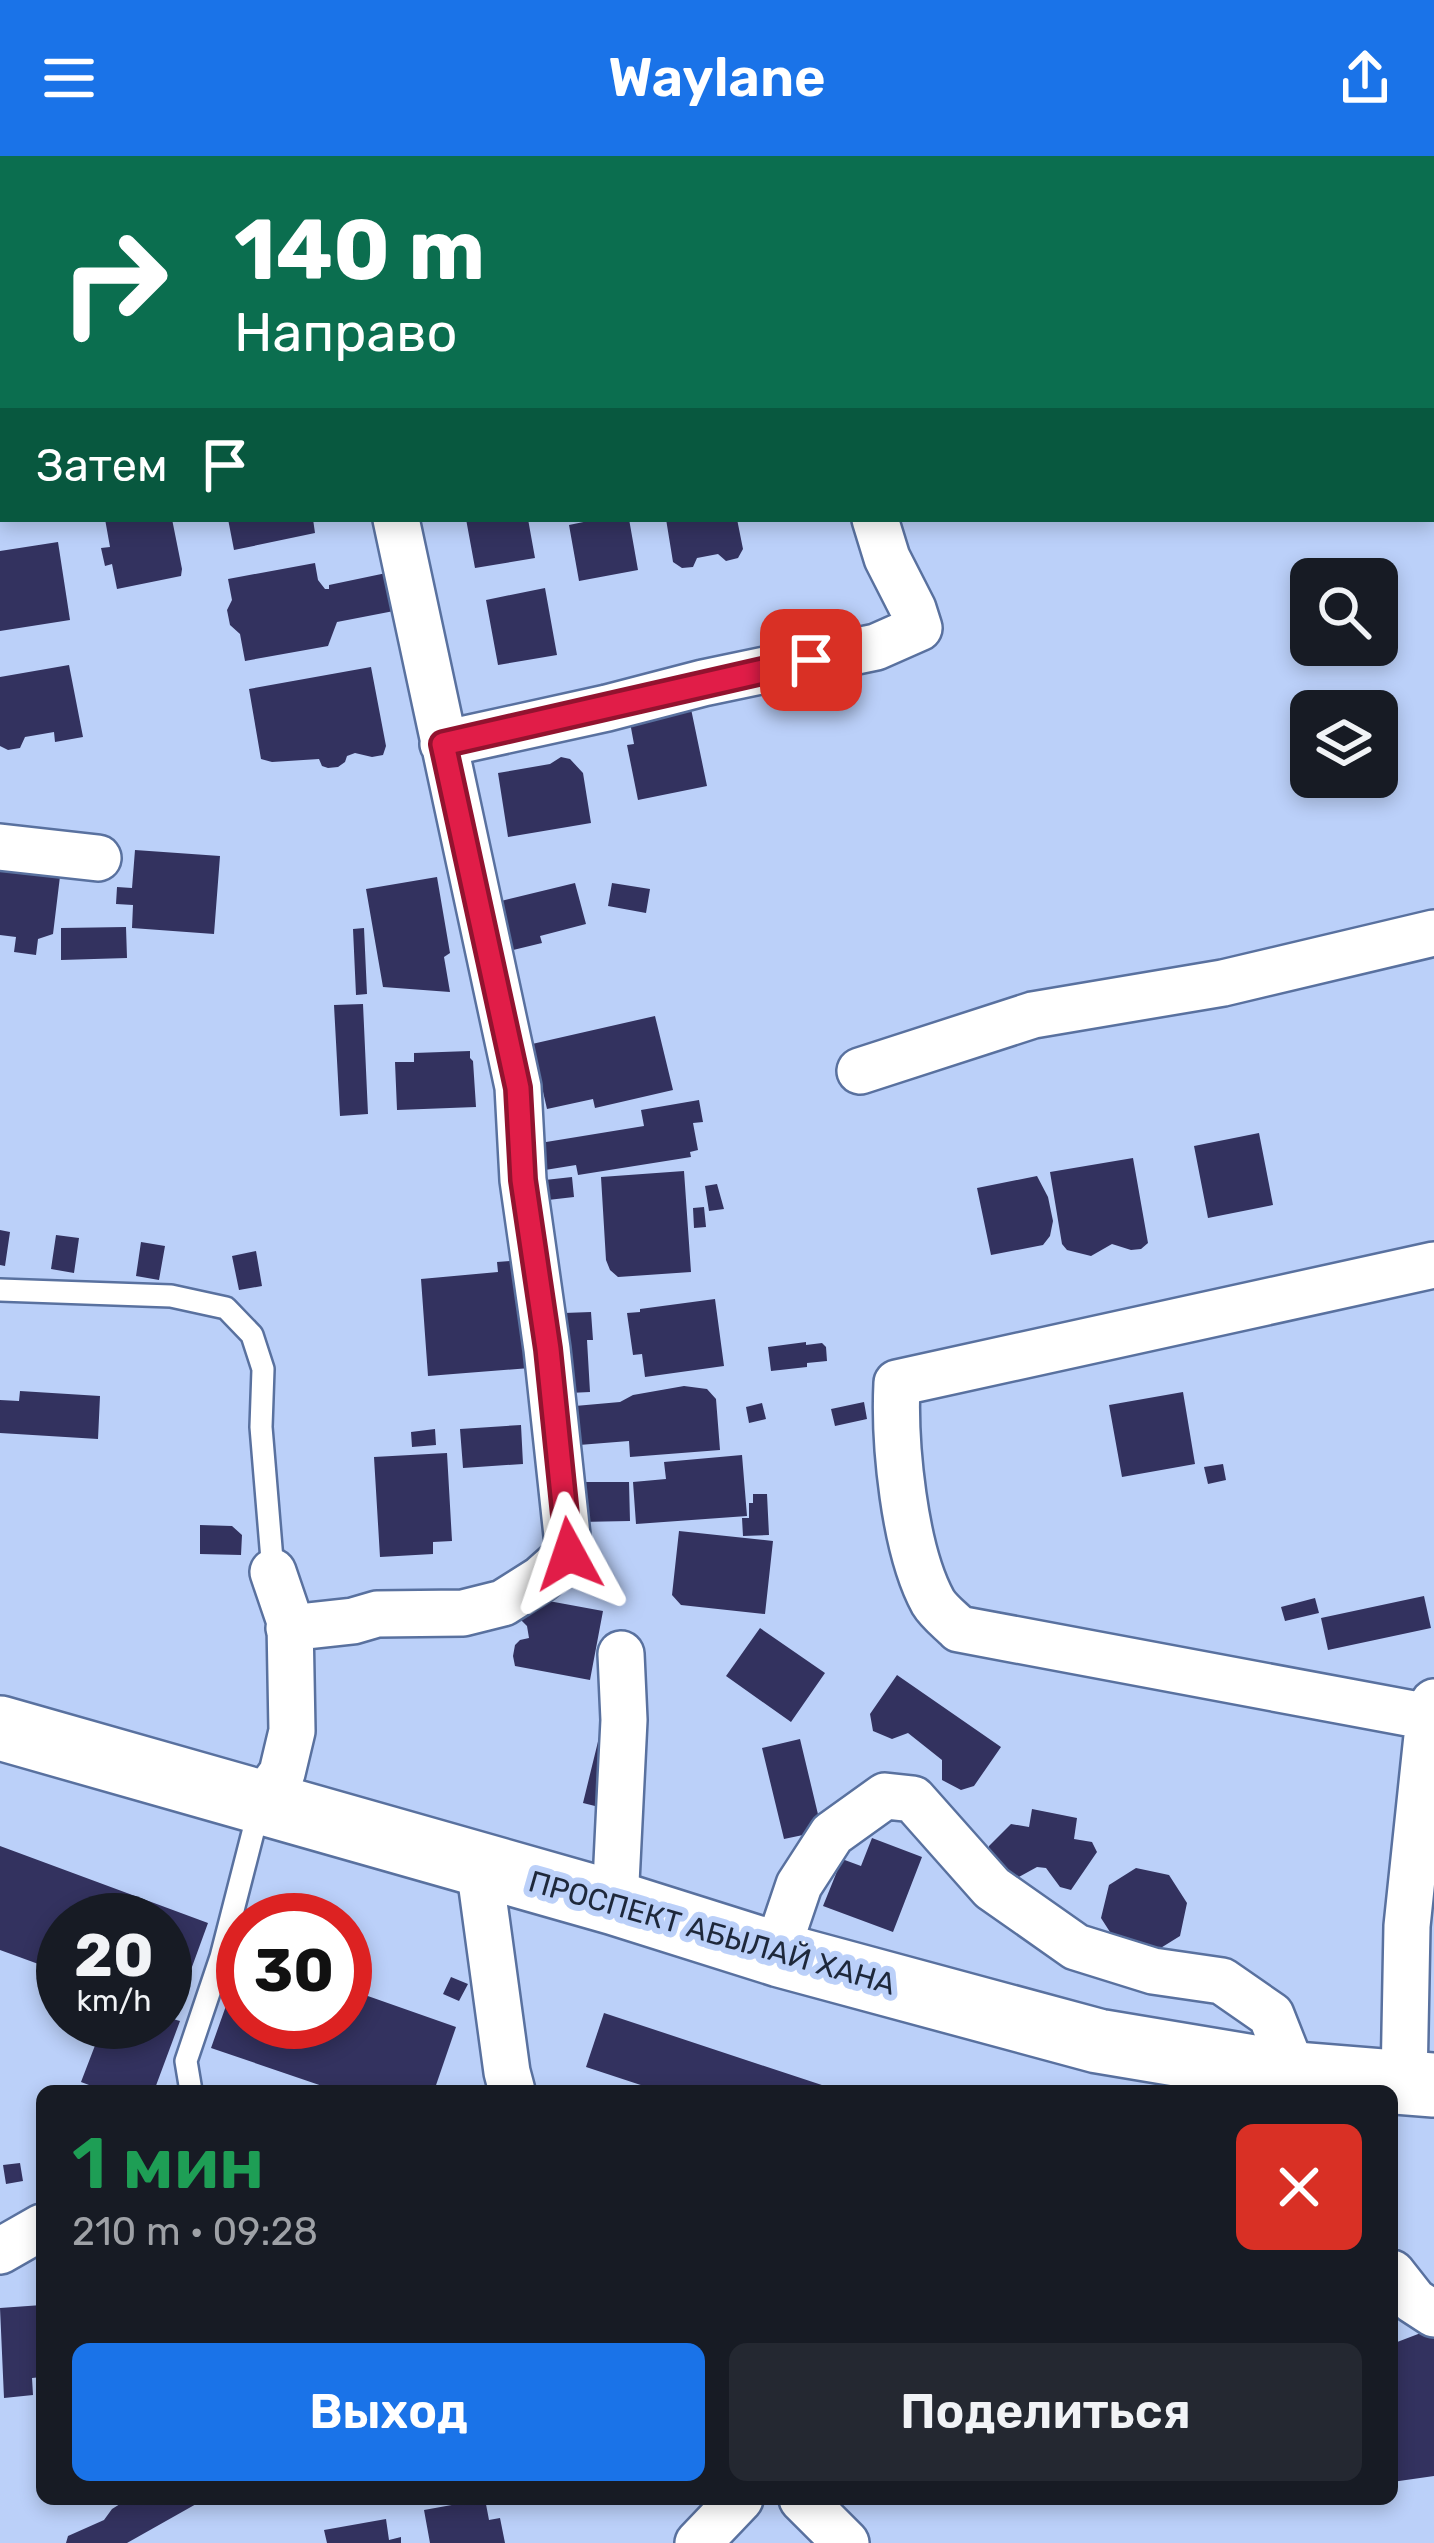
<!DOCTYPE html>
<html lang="ru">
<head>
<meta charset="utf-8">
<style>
  :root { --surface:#171b24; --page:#242831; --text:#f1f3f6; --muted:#9ea1a6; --accent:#1a73e8 }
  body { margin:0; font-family:Rubik,sans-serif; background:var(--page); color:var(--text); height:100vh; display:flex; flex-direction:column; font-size:45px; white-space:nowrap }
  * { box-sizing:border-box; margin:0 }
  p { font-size:39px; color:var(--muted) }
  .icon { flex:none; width:66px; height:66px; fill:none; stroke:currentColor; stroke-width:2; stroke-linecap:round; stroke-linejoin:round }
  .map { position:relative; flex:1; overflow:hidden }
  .panel { position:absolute; left:36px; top:1929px; width:1362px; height:420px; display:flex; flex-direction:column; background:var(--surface); border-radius:18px; box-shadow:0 6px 18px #0003 }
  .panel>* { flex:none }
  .guide { position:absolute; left:0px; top:0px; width:1434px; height:366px; box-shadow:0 6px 18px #0003; background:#0b6e4f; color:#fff; overflow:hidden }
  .controls { position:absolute; left:1290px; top:402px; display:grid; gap:24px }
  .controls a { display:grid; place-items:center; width:108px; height:108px; border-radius:18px; background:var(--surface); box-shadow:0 6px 18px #0003; font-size:60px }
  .speed { position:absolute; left:36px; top:1737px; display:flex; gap:24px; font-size:60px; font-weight:700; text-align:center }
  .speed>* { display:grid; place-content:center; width:156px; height:156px; border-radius:50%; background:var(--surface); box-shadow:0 6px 18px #0003; line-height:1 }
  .speed small { font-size:30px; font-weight:400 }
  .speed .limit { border:18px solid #d22; background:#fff; color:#111 }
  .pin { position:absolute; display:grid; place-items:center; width:102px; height:102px; color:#fff; margin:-51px; border-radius:24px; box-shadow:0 6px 18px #0006 }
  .me { position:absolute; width:132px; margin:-66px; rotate:355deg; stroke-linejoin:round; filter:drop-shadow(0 0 9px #0008) }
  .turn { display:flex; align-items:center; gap:42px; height:252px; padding:0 36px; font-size:54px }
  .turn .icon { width:156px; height:156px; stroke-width:2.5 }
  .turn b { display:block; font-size:84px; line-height:102px }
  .then { display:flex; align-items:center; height:114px; padding:0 36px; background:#0003; gap:24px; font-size:45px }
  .round { display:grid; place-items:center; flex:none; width:126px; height:126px; border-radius:18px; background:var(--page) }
  .summary { display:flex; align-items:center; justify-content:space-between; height:204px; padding:0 36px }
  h1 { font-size:72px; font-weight:600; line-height:90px; color:#1e9e55 }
  .cta { display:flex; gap:24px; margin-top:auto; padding:24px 36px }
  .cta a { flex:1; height:138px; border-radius:18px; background:var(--accent); color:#fff; font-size:48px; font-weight:600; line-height:138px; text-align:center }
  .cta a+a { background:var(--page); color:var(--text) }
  header { display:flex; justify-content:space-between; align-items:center; height:156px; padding:0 36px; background:var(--accent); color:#fff; font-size:54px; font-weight:600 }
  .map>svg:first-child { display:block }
</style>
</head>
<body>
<header><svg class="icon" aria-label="menu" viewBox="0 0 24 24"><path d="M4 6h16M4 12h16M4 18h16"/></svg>Waylane<svg class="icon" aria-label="share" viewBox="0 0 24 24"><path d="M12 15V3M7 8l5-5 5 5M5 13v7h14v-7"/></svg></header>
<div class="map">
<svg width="1434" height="2387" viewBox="0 0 1434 2387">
  <rect width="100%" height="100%" fill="#bbd0f9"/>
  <path fill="#33325f" d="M105,363h67l10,50 -1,7 -64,13 -5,-25 -7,2 -4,-18 9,-1z
    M228,363h85l2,14 -81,17z
    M466,363h62l7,39 -60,10z
    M598,363h31l9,51 -59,11 -10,-56z
    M666,363h71l6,30 -5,9 -12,3 -8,-7 -21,4 -4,9 -11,1 -9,-6z
    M58,386l12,78 -70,11v-80z
    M315,407l3,17 7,9h4v-4l62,-13 8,38 -62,12 -9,24 -83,15 -5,-27 -10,-9 -3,-15 5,-10 -4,-21z
    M545,432l12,67 -59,10 -12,-65z
    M69,509l14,72 -28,5 -1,-10 -29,5 -5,11 -12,2 -8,-4v-69z
    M371,511l15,79 -3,9 -11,2 -17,-4 -8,3 -2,6 -7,5 -10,1 -6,-2 -3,-7 -47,3 -11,-3 -12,-70z
    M690,548l17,82 -69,14 -11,-55 7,-1 -5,-27z
    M561,601l9,2 13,14 8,50 -83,14 -10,-64 52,-9z
    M135,694l85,6 -6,78 -82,-6 1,-23 -17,-1 1,-17 15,1z
    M0,697l62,7 -9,74 -15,5 -2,16 -22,-3 2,-15 -16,-2z
    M437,721l13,76 -6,4 6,35 -67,-5 -17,-98z
    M575,727l11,41 -46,12 2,7 -33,8 -12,-49z
    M612,727l38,6 -4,24 -38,-7z
    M126,771l1,31 -66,2v-32z
    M364,772l3,66 -11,1 -3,-66z
    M363,848l5,110 -28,2 -6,-111z
    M655,860l18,74 -78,18 -2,-9 -46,10 -15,-65z
    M470,895v7l3,3 3,46 -79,3 -2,-48h19v-9z
    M699,944l4,22 -10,1 5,27 -8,2 1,5 -113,18 -2,-10 -31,5 -5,-27 104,-17 -3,-16z
    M1259,977l14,72 -65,13 -14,-72z
    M1133,1002l15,85 -7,6 -10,1 -19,-6 -21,12 -24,-6 -5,-6 -12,-72z
    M684,1015l7,101 -73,5 -8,-7 -4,-10 -5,-83z
    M1037,1020l11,21 5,24 -3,15 -7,9 -52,10 -14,-67z
    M572,1021l2,20 -26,3 -3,-20z
    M717,1028l7,25 -15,2 -4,-25z
    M704,1051l2,20 -12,1 -1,-20z
    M0,1074l10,2 -5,34 -5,-1z
    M56,1079l23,3 -5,35 -23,-4z
    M141,1086l24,4 -6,34 -23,-4z
    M256,1095l6,35 -23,4 -7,-34z
    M521,1104l9,108 -102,8 -7,-97 77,-7 -1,-10z
    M715,1143l9,67 -79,11 -3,-23 -9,1 -6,-42 13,-1v-3z
    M591,1156l2,28h-6l3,52 -21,1 -5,-80z
    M806,1186v3l16,-2 4,4 1,14 -20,2v4l-36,4 -3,-24z
    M684,1230l23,3 9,10 4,51 -90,7 -1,-16 -50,4 -4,-39 45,-4 13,-7z
    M20,1235l80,5 -2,43 -98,-6v-33l19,1z
    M1183,1236l12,72 -73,13 -13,-72z
    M864,1246l3,17 -32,7 -4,-17z
    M762,1247l4,16 -17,4 -3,-16z
    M521,1269l2,39 -60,4 -3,-39z
    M435,1273l1,16 -24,2 -1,-15z
    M447,1297l5,88 -19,1v12l-53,3 -6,-100z
    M742,1299l5,61 -111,8 -3,-42 33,-3 -2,-17z
    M1223,1308l3,16 -18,4 -4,-17z
    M578,1326h51l1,39 -51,1z
    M753,1338h14l2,41 -26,1 -1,-18h7v-15h4z
    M200,1369l32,1 10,9 -1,20 -41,-1z
    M679,1375l94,10 -8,73 -84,-9 -9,-10z
    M1424,1440l7,32 -103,22 -7,-32z
    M527,1441l76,14 -13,69 -75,-14 -2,-10 2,-11 5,-5 9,-2 -2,-12 -6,-6 -3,-13z
    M1315,1442l4,15 -34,8 -4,-14z
    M760,1472l65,45 -34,49 -65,-46z
    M897,1519l104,72 -27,39 -13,4 -19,-10v-20l-34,-27 -16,6 -19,-8 -3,-17z
    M604,1561l-5,90 -16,-4z
    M800,1583l22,92 -38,8 -22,-91z
    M1032,1653l45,9 -3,21 18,3 5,10 -26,38 -11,-3 -14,-19 -9,-1 -20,11 -28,-15v-17l22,-22 18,3z
    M872,1682l50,19 -29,75 -70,-26 19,-47 19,7z
    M0,1690l208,77 -35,96 7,2 -26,70h-49l-24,-9 23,-60h61v-102h-102v53l-63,-23z
    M1136,1712l33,7 18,28 -7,33 -29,18 -32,-8 -18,-28 8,-33z
    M243,1802v64h102v-34l111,39 -22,64h-97l-126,-43z
    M451,1821l17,7 -9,17 -16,-7z
    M604,1857l233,77v1h-178l-73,-24z
    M20,2007l3,18 -17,3 -3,-19z
    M42,2149v72l-10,1 1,17 -29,3 -4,-90z
    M1426,2175l8,2v143l-42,6v-138z
    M128,2343h77l-78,44h-61l2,-7 36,-16 8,-11z
    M485,2343l4,21 11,-2 5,25h-75l-6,-33z
    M386,2363l3,21 12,-3v6h-74l-3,-13z"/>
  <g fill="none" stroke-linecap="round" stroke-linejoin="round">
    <defs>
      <path id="lane" d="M0,1134l171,6 55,12 26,27 11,34 -2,58 12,145
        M191,1935l-5,-30 35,-104 39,-152"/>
      <path id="street" d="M330,0l1,3
        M0,334h3
        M443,588l164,-36 96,-25 173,-36 43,-19 -6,-19 -26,-51 -12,-39
        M0,691l98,11
        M860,915l173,-56 190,-32 211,-50
        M1434,1109l-537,118c-3,60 7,166 36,219 6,10 17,18 26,27l475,89
        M289,1472l64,-7 24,-7 86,-1 40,-10 38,-24 28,-25 -22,-205 -24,-169 -5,-93 -122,-568
        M260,1648l22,-31 10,-42 -2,-109 -17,-50
        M479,1710l28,206 5,19
        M615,1747l9,-183 -3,-66
        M776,1797l23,-68 33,-51 53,-38 28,3 79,89 84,59 77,24 69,10 49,34 30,76
        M1404,1927l3,-157 22,-209 5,-15
        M0,2095l42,-24
        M1392,2117l22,28 20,13
        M802,2343l44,44
        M698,2387l42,-44"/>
      <path id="secondary" d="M0,1572l615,175 165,52 318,86 197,33 139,11"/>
    </defs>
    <use href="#lane" stroke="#59719f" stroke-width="26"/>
    <use href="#street" stroke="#59719f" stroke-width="50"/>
    <use href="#secondary" stroke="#59719f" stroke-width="68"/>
    <use href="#lane" stroke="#fff" stroke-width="21"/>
    <use href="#street" stroke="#fff" stroke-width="45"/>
    <use href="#secondary" stroke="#fff" stroke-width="63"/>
  </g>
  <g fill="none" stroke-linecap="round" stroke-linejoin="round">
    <defs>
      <path id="route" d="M569,1398l-21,-205 -25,-169 -5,-92 -75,-344 368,-84"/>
    </defs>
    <use href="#route" stroke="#92132f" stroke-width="30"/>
    <use href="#route" stroke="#e11d48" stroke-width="21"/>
  </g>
  <g text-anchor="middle" stroke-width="12" stroke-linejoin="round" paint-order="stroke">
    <g font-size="30" fill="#1e283b" stroke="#bbd0f9">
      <text transform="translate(712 1777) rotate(16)" y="10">ПРОСПЕКТ АБЫЛАЙ ХАНА</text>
    </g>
  </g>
</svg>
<div class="controls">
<a><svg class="icon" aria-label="search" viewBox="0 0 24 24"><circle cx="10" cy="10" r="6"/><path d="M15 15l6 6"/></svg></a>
<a><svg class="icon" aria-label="layers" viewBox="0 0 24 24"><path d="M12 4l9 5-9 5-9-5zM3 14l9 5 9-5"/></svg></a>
</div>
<div class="speed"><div>20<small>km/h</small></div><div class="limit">30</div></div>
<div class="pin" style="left:811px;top:504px;background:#d93025"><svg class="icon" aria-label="arrive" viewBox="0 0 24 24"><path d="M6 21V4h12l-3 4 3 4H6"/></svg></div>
<svg class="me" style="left:569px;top:1398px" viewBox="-20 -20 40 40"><path d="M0-17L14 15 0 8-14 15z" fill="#e11d48" stroke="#fff" stroke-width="4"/></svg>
<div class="guide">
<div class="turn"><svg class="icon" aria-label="right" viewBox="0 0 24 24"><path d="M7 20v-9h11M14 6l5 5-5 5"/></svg><div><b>140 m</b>Направо</div></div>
<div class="then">Затем<svg class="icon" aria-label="arrive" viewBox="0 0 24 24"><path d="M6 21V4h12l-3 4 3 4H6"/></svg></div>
</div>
<section class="panel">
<div class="summary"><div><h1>1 мин</h1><p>210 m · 09:28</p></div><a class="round" style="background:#d93025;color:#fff"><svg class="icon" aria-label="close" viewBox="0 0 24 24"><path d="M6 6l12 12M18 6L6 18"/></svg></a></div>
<div class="cta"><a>Выход</a><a>Поделиться</a></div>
</section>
</div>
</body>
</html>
